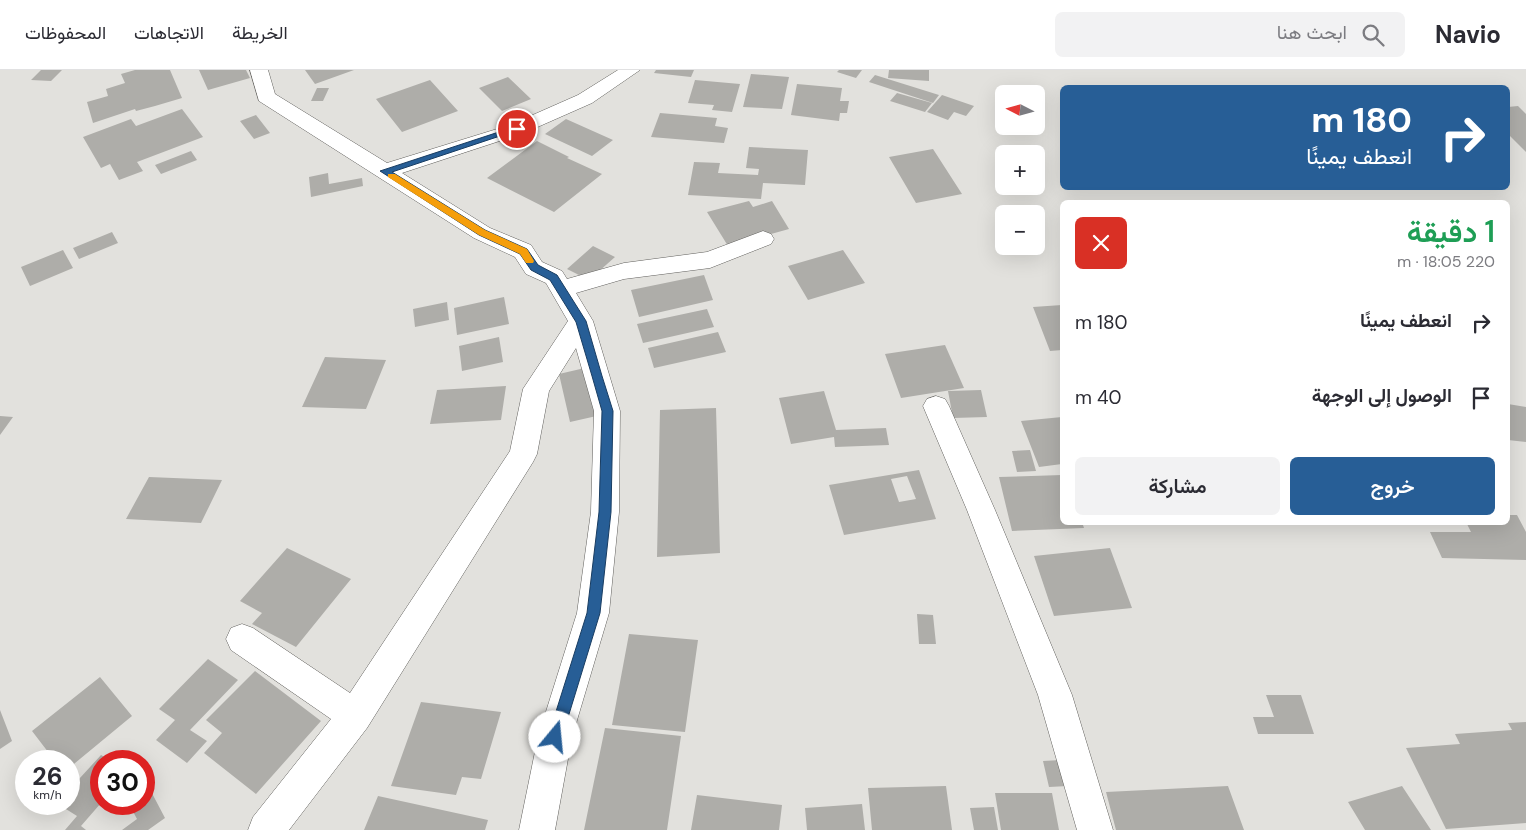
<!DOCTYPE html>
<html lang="ar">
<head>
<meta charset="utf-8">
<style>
  :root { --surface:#fff; --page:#f2f2f3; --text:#2b2b33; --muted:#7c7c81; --line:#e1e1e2; --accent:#275e96 }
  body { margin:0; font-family:"DM Sans",Vazirmatn,sans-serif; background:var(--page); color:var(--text); direction:rtl; height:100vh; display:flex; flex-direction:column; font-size:19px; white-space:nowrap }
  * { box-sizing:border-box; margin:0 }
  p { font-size:16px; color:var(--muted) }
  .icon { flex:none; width:28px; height:28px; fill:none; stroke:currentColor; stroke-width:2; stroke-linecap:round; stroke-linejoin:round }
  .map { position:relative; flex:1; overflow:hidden; direction:ltr }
  .details { position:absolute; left:1060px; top:130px; width:450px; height:325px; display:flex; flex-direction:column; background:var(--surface); border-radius:8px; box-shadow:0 5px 20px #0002; direction:rtl }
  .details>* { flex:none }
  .top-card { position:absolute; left:1060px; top:15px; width:450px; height:105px; border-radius:8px; box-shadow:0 5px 20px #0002; direction:rtl; background:#275e96; color:#fff; overflow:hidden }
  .needle { width:32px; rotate:276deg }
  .tools { position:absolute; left:995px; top:15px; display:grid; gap:10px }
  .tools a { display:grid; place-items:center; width:50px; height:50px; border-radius:8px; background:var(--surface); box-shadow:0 5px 20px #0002; font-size:25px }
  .speed { position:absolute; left:15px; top:680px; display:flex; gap:10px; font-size:25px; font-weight:700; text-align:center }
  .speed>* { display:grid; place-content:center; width:65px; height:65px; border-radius:50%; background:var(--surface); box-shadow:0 5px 20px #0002; line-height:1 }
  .speed small { font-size:12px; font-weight:400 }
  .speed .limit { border:8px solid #d22; background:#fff; color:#111 }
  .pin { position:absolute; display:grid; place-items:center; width:42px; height:42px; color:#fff; margin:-21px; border:2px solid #fff; border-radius:50%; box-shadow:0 1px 5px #0007 }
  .me { position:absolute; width:55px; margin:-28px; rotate:17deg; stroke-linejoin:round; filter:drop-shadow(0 0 4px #0008) }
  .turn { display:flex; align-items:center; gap:18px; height:105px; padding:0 15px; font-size:22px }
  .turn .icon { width:65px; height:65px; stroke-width:2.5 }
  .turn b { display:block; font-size:35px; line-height:42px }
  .round { display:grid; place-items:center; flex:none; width:52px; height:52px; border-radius:8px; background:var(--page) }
  .summary { display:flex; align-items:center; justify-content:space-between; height:85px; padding:0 15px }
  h1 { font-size:30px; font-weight:600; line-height:38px; color:#1e9e55 }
  .primary-button { display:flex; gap:10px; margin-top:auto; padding:10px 15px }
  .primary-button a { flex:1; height:58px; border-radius:8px; background:var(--accent); color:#fff; font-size:20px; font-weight:600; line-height:58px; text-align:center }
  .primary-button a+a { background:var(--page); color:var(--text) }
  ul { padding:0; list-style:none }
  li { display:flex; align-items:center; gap:15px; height:75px; padding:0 15px }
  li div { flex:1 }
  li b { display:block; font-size:19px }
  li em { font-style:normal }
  header { display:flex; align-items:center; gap:30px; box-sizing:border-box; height:70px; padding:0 25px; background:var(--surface); border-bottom:1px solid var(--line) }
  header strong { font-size:24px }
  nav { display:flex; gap:28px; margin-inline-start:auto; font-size:18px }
  .search { width:350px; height:45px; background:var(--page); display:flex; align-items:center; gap:12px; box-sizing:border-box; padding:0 18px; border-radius:8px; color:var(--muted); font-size:19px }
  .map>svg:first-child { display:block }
</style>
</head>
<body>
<header>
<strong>Navio</strong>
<div class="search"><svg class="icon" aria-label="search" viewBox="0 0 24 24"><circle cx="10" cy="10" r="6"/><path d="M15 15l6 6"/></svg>ابحث هنا</div>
<nav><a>الخريطة</a><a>الاتجاهات</a><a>المحفوظات</a></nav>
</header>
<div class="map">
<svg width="1526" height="760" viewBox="0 0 1526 760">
  <rect width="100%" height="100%" fill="#e2e1dd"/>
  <path fill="#aeada9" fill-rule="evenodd" d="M41,0h21l-11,11 -20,-1z
    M135,0h35l12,28 -27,8 -19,5 -1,-2 -42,14 -6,-21 21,-6 -2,-7 19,-6 -4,-9z
    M199,0h47l4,8 -42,12z
    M305,0h49l-39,14z
    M656,0h38l-3,7 -37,-4z
    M839,0h23l-6,8 -19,-6z
    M889,0h40v11l-41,-3z
    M751,4l38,3 -7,32 -39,-2z
    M875,5l64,20 -6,8 -64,-21z
    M508,7l23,22 -29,12 -23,-23z
    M430,10l28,31 -56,21 -26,-33z
    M695,10l45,4 -8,28 -20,-2 2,-5 -26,-2z
    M797,14l45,4 -2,13h9l-2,12h-7l-1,8 -48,-6z
    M317,18h12l-6,13h-12z
    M897,23l35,10 -7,9 -35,-11z
    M942,25l32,11 -8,10 -12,-4 -6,8 -21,-8z
    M1518,36l8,8v38l-18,-18v-27z
    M182,39l21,28 -66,25 6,9 -24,9 -9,-16 -9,4 -18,-31 48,-18 5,7z
    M660,43l57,5 -2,8 13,2 -4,15 -73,-6z
    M256,45l14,18 -16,6 -14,-18z
    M566,49l47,21 -21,16 -47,-22z
    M537,71l32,16 -2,1 35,16 -48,38 -67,-34z
    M749,77l59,3 -3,35 -42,-2 -2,16 -73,-4 6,-33 26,1 -2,10 40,2 1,-6 -13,-1z
    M933,79l29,45 -46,9 -27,-46z
    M191,81l6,9 -36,14 -6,-9z
    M328,103l1,11 33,-6 1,8 -52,11 -2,-20z
    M749,131l4,6 19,-6 17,28 -61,17 -21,-34z
    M112,162l6,11 -39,16 -6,-11z
    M593,176l22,11 -26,23 -22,-11z
    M63,180l10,18 -43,18 -9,-19z
    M843,180l22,33 -57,17 -20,-34z
    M704,205l9,25 -74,17 -8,-27z
    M504,227l5,27 -52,11 -3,-27z
    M447,232l2,18 -34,7 -2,-18z
    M1062,235v45l-12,1 -17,-44z
    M707,239l7,18 -71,16 -6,-19z
    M718,262l8,20 -72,16 -6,-20z
    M499,267l4,25 -41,9 -3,-25z
    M945,275l19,43 -63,10 -16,-44z
    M325,287l61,3 -20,49 -64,-2z
    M589,297l12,48 -31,7 -11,-48z
    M506,316l-5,34 -71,4 7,-34z
    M981,320l6,27 -34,1 -5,-27z
    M824,321l12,39 50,-2 3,17 -54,2 -1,-10 -43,7 -12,-46z
    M1508,334l18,3v35l-18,-2z
    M716,338l4,145 -63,4 3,-147z
    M0,346l13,1 -13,18z
    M1062,347v47l-23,3 -18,-46z
    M1030,380l6,21 -19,1 -5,-21z
    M919,400l17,49 -92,16 -15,-50zM907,406l9,23 -17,3 -8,-23z
    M1062,405v47h20l2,6 -72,3 -13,-54z
    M149,407l73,3 -21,43 -75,-4z
    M1508,445h9l9,17v28l-84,-2 -12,-26h41l-5,-10h42z
    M287,478l64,31 -55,68 -44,-23 10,-11 -22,-12z
    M1110,478l22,60 -78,8 -20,-60z
    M917,544l16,1 3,29h-17z
    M629,564l69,6 -13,92 -73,-7z
    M208,589l30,21 -48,50 17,11 -20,22 -31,-23 19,-20 -16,-11z
    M255,601l66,50 -65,73 -52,-41 18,-20 -16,-13z
    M100,607l32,39 -63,52v-7h-14l-23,-30z
    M1266,625h35l13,39h-56l-5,-17h21z
    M421,632l80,10 -20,67 -19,-2 -6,18 -65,-9z
    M0,640l12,31 -12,8z
    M1526,652v101l-80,6 -40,-81 54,-4 -5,-10 57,-4 -4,-7z
    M605,658l76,8 -14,94h-83z
    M101,685l11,6h-11v42l-20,23 5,4h-21l12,-14 -19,-12h11v-14z
    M1061,690l7,26 -19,1 -6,-26z
    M145,710l20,38 -17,12h-26l15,-11 -8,-15h15z
    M946,716l6,44h-80l-4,-42z
    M1228,716l16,44h-128l-10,-38z
    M1402,716l29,44h-66l-17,-28z
    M995,723h57l7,37h-58z
    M697,725l85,10 -3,25h-88z
    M378,726l110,24 -3,10h-121z
    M862,734l3,26h-58l-2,-22z
    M994,737l4,23h-24l-4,-22z"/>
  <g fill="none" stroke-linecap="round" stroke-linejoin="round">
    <defs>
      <path id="street" d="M250,0h18l7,24 112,69 123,-38 68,-30 40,-25h22l-48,33 -68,30 -122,40 88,55 41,17 11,17 20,9 5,8 57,-16 83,-11 56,-21 8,3 3,5 -3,5 -61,24 -86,11 -48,14 17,28 27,90 -1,101 -10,101 -37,124 -17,93h-36l19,-93 39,-124 14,-101 3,-101 -18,-63 -27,43 -12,63 -4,8 -166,266 -78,102h-41l5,-13 78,-98 -100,-69 -5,-11 5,-11 11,-4 11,4 97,65 160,-242 13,-62 45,-68 -22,-38 -20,-9 -11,-17 -41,-19 -215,-137z
        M936,326l9,3 4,7 46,104 77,185 41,135h-36l-39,-135 -71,-185 -44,-104 4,-7z"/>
    </defs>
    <use href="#street" stroke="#61605d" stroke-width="1"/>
    <use href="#street" fill="#fff" fill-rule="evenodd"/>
  </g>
  <path fill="#275e96" stroke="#193d62" d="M514,57l7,2 -129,43 93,58 42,19 11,16 19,10 29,46 16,55 11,35 -2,101 -11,101 -38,124 -2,5 -5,2 -5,-2 -2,-5 39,-124 12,-101 3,-101 -10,-35 -16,-54 -26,-42 -19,-10 -11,-16 -41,-19 -99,-64z"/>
  <path fill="#f59e0b" d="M388,104h7l90,56 42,19 7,12 -1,2h-7l-6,-9 -41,-19 -91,-58z"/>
</svg>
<div class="tools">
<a><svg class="needle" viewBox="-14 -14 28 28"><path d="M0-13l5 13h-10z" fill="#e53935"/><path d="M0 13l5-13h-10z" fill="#7c7c81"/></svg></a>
<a>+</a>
<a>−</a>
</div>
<div class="speed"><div>26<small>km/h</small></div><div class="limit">30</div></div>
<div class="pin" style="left:517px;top:59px;background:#d93025"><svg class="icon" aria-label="arrive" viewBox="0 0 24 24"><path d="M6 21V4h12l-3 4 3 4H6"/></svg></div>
<svg class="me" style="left:555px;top:667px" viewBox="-20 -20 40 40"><circle r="19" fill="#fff"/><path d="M0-13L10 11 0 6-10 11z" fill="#275e96"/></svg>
<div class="top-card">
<div class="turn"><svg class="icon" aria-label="right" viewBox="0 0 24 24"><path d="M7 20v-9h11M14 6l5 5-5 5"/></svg><div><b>180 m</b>انعطف يمينًا</div></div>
</div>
<section class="details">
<div class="summary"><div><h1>1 دقيقة</h1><p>220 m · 18:05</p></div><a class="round" style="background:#d93025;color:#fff"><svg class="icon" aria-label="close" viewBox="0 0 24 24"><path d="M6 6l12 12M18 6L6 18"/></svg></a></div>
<ul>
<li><svg class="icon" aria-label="right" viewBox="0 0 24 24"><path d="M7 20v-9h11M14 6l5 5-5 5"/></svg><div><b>انعطف يمينًا</b></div><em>180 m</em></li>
<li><svg class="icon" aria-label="arrive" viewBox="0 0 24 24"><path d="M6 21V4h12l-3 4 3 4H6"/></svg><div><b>الوصول إلى الوجهة</b></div><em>40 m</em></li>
</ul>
<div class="primary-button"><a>خروج</a><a>مشاركة</a></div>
</section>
</div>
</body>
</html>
